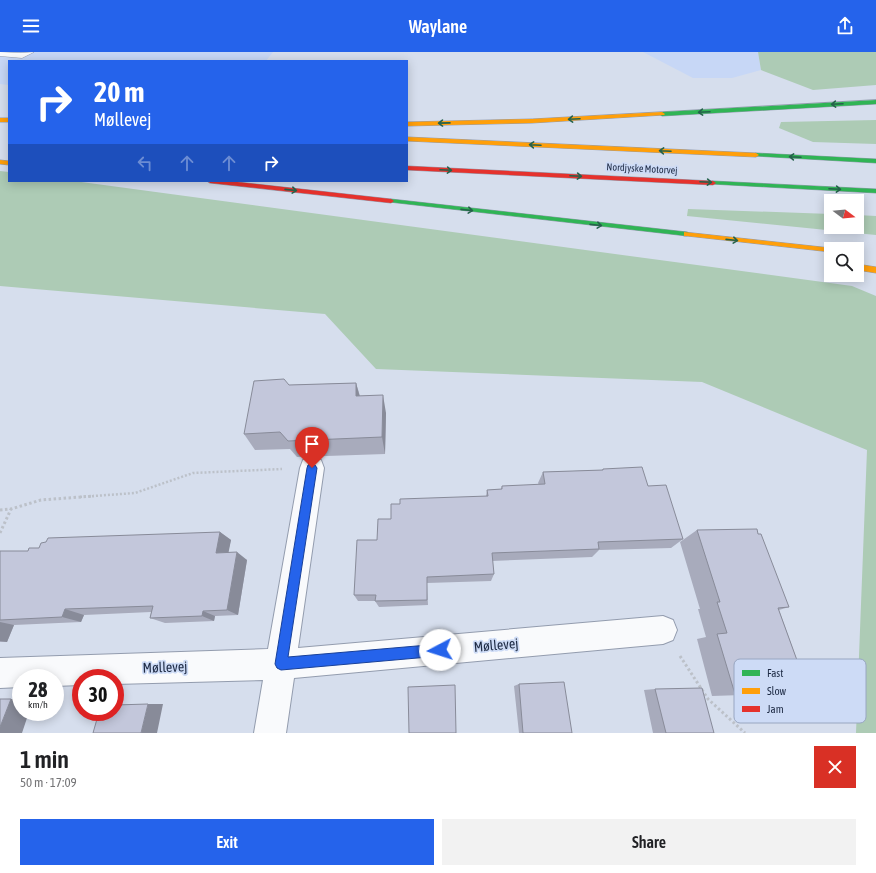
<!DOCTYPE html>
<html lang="en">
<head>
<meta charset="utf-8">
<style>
  :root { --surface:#fff; --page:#f2f2f2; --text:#202124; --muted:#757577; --accent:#2563eb }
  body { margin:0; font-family:"Asap Condensed",sans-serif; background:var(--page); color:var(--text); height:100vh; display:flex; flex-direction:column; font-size:15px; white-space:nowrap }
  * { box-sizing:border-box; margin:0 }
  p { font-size:13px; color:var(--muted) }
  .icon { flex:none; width:22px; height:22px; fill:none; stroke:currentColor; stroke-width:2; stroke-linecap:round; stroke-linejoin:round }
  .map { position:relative; height:681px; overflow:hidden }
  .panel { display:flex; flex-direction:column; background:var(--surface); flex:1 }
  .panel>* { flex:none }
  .banner { position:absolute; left:8px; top:8px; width:400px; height:122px; border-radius:0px; box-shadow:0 2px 10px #0003; background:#2563eb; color:#fff; overflow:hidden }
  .needle { width:26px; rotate:106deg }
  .fabs { position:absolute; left:824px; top:142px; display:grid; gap:8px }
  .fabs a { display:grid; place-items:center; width:40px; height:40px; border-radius:0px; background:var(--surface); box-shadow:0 2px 10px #0003; font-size:20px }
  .speed { position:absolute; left:12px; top:617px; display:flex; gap:8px; font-size:20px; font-weight:700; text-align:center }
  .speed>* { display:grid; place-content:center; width:52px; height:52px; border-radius:50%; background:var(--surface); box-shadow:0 2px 10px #0003; line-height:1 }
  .speed small { font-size:10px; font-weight:400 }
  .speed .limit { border:6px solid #d22; background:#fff; color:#111 }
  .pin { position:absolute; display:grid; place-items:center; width:34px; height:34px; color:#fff; margin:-41px -17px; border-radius:50% 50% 50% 0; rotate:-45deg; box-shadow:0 0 4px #0007 }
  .pin .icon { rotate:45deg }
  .me { position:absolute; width:44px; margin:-22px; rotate:265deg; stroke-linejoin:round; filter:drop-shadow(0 0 3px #0008) }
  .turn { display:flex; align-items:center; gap:14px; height:84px; padding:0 20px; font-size:18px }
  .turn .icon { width:52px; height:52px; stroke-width:2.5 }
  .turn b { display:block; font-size:28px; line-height:34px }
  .lanes { display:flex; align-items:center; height:38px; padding:0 20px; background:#0003; justify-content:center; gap:20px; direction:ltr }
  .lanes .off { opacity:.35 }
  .round { display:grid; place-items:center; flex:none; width:42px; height:42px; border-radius:0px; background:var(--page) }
  .head { display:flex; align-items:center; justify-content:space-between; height:68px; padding:0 20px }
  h1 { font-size:24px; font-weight:600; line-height:30px }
  .cta { display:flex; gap:8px; margin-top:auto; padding:8px 20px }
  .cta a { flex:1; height:46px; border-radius:0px; background:var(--accent); color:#fff; font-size:16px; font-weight:600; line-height:46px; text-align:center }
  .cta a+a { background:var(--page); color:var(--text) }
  header { display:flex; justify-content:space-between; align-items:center; height:52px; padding:0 20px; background:var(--accent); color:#fff; font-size:18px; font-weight:600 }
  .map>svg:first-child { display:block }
</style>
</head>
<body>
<header><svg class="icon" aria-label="menu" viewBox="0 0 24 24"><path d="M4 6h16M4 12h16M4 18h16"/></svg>Waylane<svg class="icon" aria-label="share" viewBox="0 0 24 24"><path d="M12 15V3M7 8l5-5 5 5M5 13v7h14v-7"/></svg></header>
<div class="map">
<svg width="876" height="681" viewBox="0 0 876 681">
  <rect width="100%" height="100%" fill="#d6deed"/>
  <path fill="#c7d7f6" d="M0,0h273l-7,9h-257v24l-9,-1z
    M643,0h115l3,18 -29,8h-39z"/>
  <path fill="#adcbb5" d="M758,0h118v33l-63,5 -52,-20z
    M876,68v24l-63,-2 -34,-14 2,-6z
    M0,119l9,1v9h65l778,105 24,10v437h-20l11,-283 -165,-68 -326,-13 -51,-55 -325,-28z
    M688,157l143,5v13h26v-12l19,1v19l-189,-19z"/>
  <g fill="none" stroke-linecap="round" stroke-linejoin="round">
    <defs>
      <path id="lane" d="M0,0l21,1 13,-1 -12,6 -22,-2z"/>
      <path id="street" d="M312,405l9,3 3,8 -26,180 365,-32 10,4 4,10 -4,10 -10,4 -369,34 -8,55h-32l9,-53 -148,4v-6h-34v7l-26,1v-8h-34v9l-21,1v-30l268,-9 32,-181 3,-8z"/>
      <path id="fast" d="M876,48v4l-214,12 -3,-2 3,-2z
        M756,101l120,6v4l-122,-7 -1,-1z
        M713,129l163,8v4l-165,-9 -1,-1z
        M391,147l296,33 4,2 -4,2 -298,-34 -1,-1z"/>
      <path id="slow" d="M662,60l3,2 -1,1 -132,8 -125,3v-4l125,-3z
        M0,66h9v4h-9z
        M407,85l349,16 3,2 -3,2 -349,-16z
        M0,108l9,1v4l-9,-1z
        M684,180l147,16 3,1h-3v3l-144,-16h-3z
        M857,212l19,3v6l-19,-3z"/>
      <path id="jam" d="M407,114l306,15 3,2 -3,2 -306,-15z
        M207,129h21l163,18 3,2 -3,2 -181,-20z"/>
    </defs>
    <use href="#lane" stroke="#939cae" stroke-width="1"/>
    <use href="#street" stroke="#939cae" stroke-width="2"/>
    <use href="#fast" stroke="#939cae" stroke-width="1"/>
    <use href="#slow" stroke="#939cae" stroke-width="1"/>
    <use href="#jam" stroke="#939cae" stroke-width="1"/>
    <path stroke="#bcc1c9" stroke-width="2.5" stroke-dasharray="2 2" stroke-linecap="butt" d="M80,445l55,-4 58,-20 89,-4"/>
    <path stroke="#bcc1c9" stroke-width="3" stroke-dasharray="2.5 2.5" stroke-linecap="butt" d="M0,458l11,-1 30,-9 53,-4
      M0,481l11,-24
      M680,604l28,43 37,34"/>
    <use href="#lane" fill="#f9fafc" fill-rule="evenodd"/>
    <use href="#street" fill="#f9fafc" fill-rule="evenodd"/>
    <use href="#fast" fill="#30b455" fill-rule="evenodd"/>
    <use href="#slow" fill="#ff9f0a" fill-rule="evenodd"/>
    <use href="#jam" fill="#e5322d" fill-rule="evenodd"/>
  </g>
  <path fill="#a8abbc" d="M356,331l4,13 26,17 -1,41 -88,3 -7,-8 -35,1 -11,-16 45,-49z
    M603,417l45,17 35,53 -12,9 -72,2 -7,7 -100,4 2,13 -3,7 -64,2 1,22 -49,2 -4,-6h-17l-4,-6 23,-55 14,-21 9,-15 86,-8 1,-6 14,-1 1,-3 37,-1 -1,-2 5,-11 59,-2z
    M697,478l92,77 -10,3 19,53 -10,2 10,28 -86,3 -15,-57 9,-2 -8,-28h2l-20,-67z
    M220,480l11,8 -3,12 19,8 -9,55 -23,1 -1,5 -49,2 -15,-5 1,-6 -67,3 -3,7 -67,3 -7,17h-7v-91h28l11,-3z
    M519,632l53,49h-53l-5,-47z
    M655,637l59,44h-61l-9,-43z"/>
  <path fill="#888b99" d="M356,331l5,18 -5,-5z
    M383,343l3,18 -1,41 -3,-17z
    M220,480l11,8 -4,20 -11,-7z
    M237,500l10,8 -9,55 -11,-5z
    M65,557l19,6 -3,7 -19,-5z
    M203,559l12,5 -1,5 -12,-5z
    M0,570l14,3 -7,17 -7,-1z
    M11,647h10v13h8l-7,21h-22v-6z
    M148,652h15l-6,29h-16z"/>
  <path fill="#c3c7db" stroke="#888b99" d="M284,327l5,6 67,-2v13l27,-1 -1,42 -94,4 -8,-9 -36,2 10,-53z
    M642,415l6,19 18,-1 17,54 -85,3 1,7 -107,4 2,21 -67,3v23l-52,1 1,-6h-22l3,-55h20l1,-21h13v-15h9v-5l88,-3 -1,-6 15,-1v-3l43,-2 -2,-12 60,-2v-1z
    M757,477l1,5h3l28,73 -11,1 20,55 -11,1 11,29 -63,1 -18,-60 10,-1 -10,-31h3l-23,-72z
    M220,480l-4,21 21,-1 -10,58 -24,1 -1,5 -52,2 3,-12 -88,3 -3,8 -62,3v-69h28l1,-3h10l2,-5 5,-1 2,-4z
    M564,630l8,51h-49l-4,-49z
    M455,633l1,48h-47l-1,-46z
    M702,636l12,45h-48l-11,-44z
    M0,647h11l-11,28z
    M148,652l-7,29h-48l6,-21h16v-7z"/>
  <defs><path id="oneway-shaft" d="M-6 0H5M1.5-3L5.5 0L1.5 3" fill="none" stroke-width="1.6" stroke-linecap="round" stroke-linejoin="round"/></defs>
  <g stroke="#25624b">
    <use href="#oneway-shaft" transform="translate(837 52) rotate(177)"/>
    <use href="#oneway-shaft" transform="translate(704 60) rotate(177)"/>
    <use href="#oneway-shaft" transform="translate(574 67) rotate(177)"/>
    <use href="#oneway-shaft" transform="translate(444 71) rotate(179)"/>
    <use href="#oneway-shaft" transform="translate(535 93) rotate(-177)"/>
    <use href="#oneway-shaft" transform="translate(665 99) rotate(-177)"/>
    <use href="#oneway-shaft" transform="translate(795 105) rotate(-177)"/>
    <use href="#oneway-shaft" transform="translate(446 118) rotate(3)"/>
    <use href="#oneway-shaft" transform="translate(576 124) rotate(3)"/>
    <use href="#oneway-shaft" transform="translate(706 130) rotate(3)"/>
    <use href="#oneway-shaft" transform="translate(835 137) rotate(3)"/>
    <use href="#oneway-shaft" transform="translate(291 138) rotate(6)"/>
    <use href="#oneway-shaft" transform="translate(467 158) rotate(6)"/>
    <use href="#oneway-shaft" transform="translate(596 173) rotate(6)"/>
    <use href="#oneway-shaft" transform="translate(732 188) rotate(6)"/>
  </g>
  <path fill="#2563eb" stroke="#184099" d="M312,411l3,2 2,3 -29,189 152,-13 5,1 2,5 -2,4 -5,2 -159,14 -4,-2 -2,-4 32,-196 1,-3z"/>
  <g text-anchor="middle" stroke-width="3.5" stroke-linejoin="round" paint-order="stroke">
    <g font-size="10" fill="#1e2b45" stroke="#cddbf6">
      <text transform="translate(642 116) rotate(3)" y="4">Nordjyske Motorvej</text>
    </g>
    <g font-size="14" fill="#1e2b45" stroke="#cddbf6">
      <text transform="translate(496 593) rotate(-5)" y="5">Møllevej</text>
      <text transform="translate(165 615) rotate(-2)" y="5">Møllevej</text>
    </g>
  </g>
  <rect x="734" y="607" width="132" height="64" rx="6" fill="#cddbf6" stroke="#98a6c1" stroke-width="1"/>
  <rect x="742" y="618" width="18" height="6" fill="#30b455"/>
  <rect x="742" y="636" width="18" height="6" fill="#ff9f0a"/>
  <rect x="742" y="654" width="18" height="6" fill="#e5322d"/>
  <g font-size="11" fill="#1e2b45">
    <text x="767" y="625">Fast</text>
    <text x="767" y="643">Slow</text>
    <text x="767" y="661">Jam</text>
  </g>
</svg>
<div class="fabs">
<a><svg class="needle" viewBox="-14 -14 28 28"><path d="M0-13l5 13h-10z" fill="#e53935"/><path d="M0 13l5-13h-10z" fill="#757577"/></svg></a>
<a><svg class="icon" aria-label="search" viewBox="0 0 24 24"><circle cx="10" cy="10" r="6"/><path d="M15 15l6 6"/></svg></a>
</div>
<div class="speed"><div>28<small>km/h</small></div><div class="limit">30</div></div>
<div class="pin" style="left:312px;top:416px;background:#d93025"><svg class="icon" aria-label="arrive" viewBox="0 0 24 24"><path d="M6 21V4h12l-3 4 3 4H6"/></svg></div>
<svg class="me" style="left:440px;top:598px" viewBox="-20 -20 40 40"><circle r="19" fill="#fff"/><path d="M0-13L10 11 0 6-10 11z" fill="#2563eb"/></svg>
<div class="banner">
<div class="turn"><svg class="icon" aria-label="right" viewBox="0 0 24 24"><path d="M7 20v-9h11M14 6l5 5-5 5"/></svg><div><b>20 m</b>Møllevej</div></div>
<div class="lanes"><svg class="icon off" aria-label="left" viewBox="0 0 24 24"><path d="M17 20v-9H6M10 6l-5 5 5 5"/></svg><svg class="icon off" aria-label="ahead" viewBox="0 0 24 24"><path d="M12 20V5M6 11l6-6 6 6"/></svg><svg class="icon off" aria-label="ahead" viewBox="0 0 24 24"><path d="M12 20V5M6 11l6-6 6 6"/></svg><svg class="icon" aria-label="right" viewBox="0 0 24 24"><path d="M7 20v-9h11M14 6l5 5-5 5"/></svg></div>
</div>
</div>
<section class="panel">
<div class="head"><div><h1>1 min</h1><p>50 m · 17:09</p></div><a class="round" style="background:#d93025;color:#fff"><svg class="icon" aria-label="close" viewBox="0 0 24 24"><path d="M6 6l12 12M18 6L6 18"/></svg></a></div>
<div class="cta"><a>Exit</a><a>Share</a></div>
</section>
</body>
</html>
